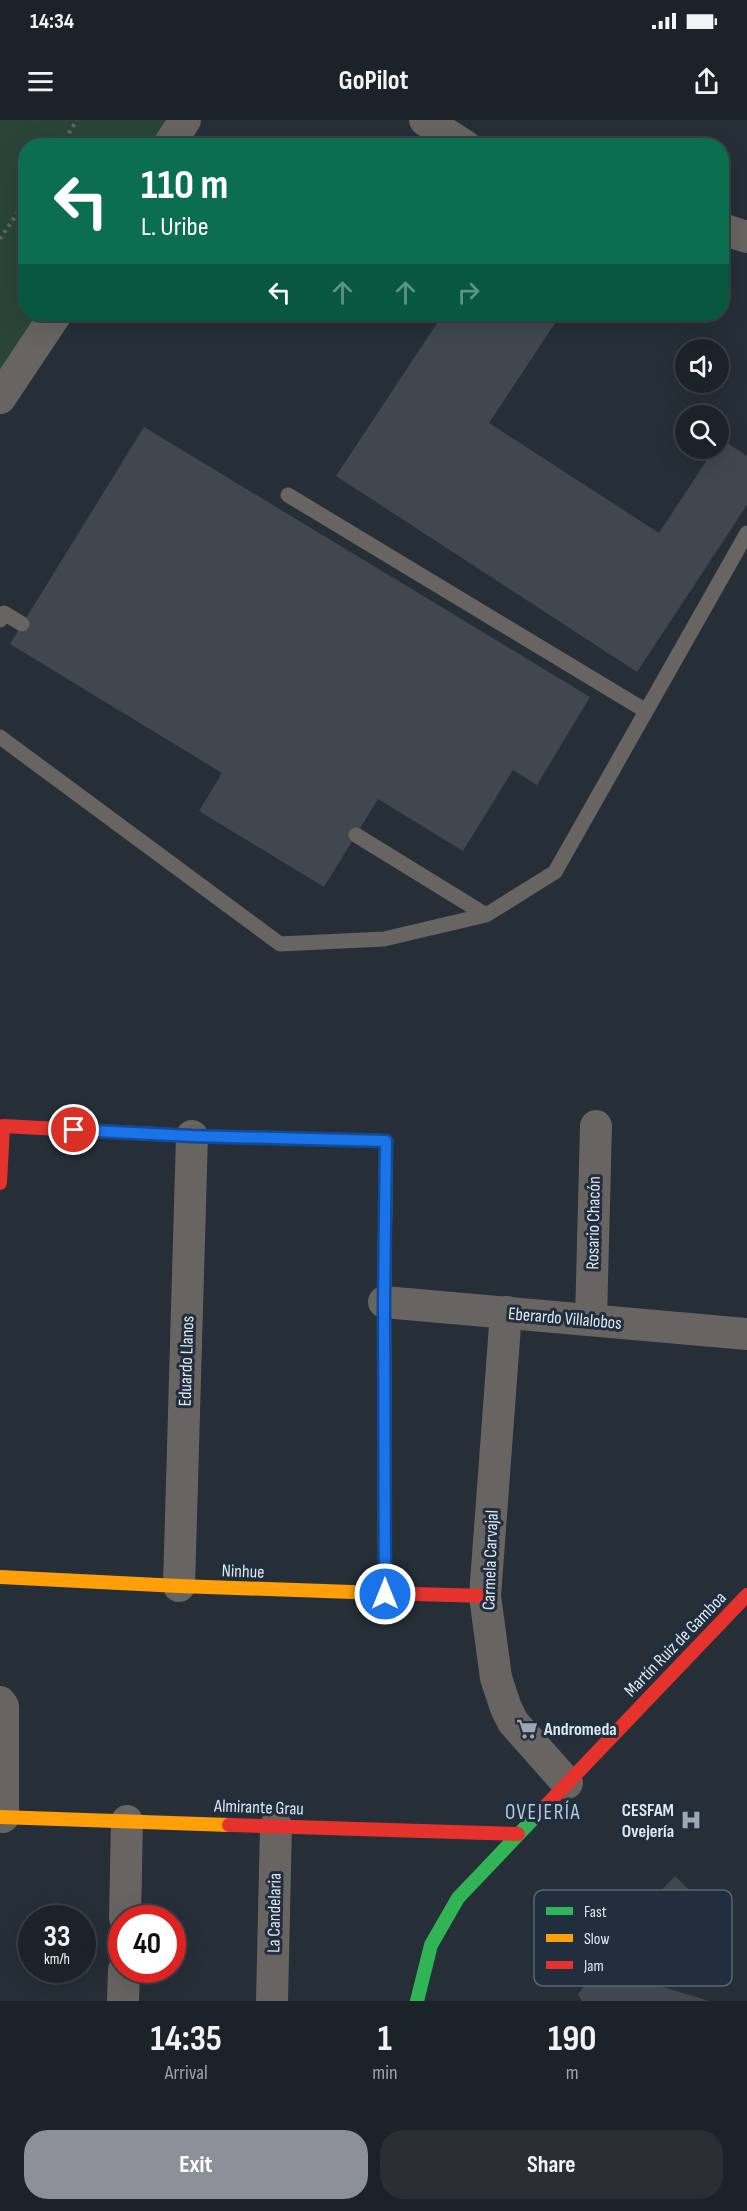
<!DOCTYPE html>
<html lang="en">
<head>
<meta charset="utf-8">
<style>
  :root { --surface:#1c2229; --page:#292f35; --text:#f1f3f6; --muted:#a0a4a8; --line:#3a3f46; --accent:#8c9099 }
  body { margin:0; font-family:"Sofia Sans Condensed",sans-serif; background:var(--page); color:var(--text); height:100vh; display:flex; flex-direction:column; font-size:22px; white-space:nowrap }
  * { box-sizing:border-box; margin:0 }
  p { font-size:20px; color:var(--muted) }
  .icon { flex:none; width:33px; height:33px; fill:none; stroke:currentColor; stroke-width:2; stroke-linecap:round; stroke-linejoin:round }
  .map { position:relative; height:1881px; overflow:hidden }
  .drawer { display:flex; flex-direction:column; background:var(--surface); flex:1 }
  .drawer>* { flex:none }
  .top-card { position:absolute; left:18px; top:18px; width:711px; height:183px; border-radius:24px; box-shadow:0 6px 24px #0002,0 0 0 2px var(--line); background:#0b6e4f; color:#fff; overflow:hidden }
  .controls { position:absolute; left:675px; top:219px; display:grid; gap:12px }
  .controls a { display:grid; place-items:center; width:54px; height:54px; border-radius:50%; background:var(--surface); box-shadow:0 6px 24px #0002,0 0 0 2px var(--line); font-size:30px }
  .speed { position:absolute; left:18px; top:1785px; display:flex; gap:12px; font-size:30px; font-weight:700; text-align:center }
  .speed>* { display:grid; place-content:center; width:78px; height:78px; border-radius:50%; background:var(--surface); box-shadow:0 6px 24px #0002,0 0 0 2px var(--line); line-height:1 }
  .speed small { font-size:15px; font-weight:400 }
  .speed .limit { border:9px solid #d22; background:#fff; color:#111 }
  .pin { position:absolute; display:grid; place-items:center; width:51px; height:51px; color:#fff; margin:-26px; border:3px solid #fff; border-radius:50%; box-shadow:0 2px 6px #0007 }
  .me { position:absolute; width:66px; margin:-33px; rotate:0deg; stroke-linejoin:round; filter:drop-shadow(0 0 4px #0008) }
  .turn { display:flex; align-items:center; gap:21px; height:126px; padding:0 24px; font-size:27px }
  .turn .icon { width:78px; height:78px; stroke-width:2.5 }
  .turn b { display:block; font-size:42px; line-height:51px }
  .lanes { display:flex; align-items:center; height:57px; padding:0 24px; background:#0003; justify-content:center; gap:30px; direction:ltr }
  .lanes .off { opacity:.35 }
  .eta { display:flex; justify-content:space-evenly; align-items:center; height:102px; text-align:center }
  .eta b { font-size:36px; font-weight:700; line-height:42px }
  .cta { display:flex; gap:12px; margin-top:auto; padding:12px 24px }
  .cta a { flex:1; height:69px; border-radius:24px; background:var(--accent); color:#fff; font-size:24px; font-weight:700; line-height:69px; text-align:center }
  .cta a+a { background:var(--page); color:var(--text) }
  .status { display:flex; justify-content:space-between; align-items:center; height:42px; padding:0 30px; background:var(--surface); direction:ltr }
  .status svg { height:16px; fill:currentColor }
  header { display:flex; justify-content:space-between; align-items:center; height:78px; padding:0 24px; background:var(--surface); font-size:27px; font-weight:700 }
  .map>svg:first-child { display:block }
</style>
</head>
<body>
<div class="status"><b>14:34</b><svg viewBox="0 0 49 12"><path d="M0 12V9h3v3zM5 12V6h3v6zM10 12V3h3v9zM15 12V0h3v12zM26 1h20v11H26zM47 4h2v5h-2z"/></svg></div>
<header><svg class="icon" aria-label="menu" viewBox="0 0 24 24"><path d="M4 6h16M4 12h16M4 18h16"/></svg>GoPilot<svg class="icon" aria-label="share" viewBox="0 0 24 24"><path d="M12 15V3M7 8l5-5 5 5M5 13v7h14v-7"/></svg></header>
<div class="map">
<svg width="747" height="1881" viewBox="0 0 747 1881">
  <rect width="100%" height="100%" fill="#262e37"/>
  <path fill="#294538" d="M0,0h176l-17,25 -133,1v168h21l-47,70z"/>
  <path fill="#41474f" d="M443,194h118l-72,109 170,110 56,-85h3l3,-9 26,17v49l-110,167 -301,-196z
    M144,307l446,270 -53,88 -24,-15 -50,81 -85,-52 -54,88 -125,-76 23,-38 -212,-129z
    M675,1756l43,42 -68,65 59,18h-127l-4,-7 10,-13 -22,-11 30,-12 23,-28 -19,-22 9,-18 20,19 8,-11 10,8z"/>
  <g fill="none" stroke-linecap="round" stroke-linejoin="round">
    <path stroke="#626365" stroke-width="4" stroke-dasharray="3 4.5" stroke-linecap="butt" d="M61,26l16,-26
      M0,119l26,-39"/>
    <path stroke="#676462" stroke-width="15" d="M288,375l358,216
      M0,500l4,-7 18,11
      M0,617l280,207 104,-5 102,-24 69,-43 192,-339
      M356,715l130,80"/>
    <path stroke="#676462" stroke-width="32" d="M425,0l40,26
      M168,26l17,-26
      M722,109l25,8
      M0,278l56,-84
      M384,1182l363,32
      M506,1192l-21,284 11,82 10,30 7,14 54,61
      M591,1200l5,-194
      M179,1466l13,-450
      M0,1582l3,4v111
      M125,1798l2,-97
      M123,1881l1,-31
      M272,1881l4,-175"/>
    <path stroke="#30b455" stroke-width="14" d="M417,1881l14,-56 27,-47 78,-82"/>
    <path stroke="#ff9f0a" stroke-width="14" d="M0,1457l179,9 201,7
      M385,1474l-1,-292 2,-152
      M0,1697l229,8"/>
    <path stroke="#e5322d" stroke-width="14" d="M0,1063l3,-57 189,10 194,5v9
      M380,1473l105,3
      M536,1696l211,-221
      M229,1705l289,9"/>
  </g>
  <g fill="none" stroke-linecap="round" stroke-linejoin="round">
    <defs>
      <path id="route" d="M74,1010l118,6 194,5 -2,161 1,292"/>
    </defs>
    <use href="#route" stroke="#114b97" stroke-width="15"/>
    <use href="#route" stroke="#1a73e8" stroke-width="10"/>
  </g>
  <defs>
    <symbol id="supermarket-bare" viewBox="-9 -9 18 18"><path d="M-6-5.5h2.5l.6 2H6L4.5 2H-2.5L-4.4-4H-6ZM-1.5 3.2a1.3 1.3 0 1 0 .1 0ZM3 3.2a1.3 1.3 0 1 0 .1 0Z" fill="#9ea7b1" stroke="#202e3d" stroke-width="2.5" paint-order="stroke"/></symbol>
    <symbol id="hospital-bare" viewBox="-9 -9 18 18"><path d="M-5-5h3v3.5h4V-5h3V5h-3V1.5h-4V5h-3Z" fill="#9ea7b1" stroke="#202e3d" stroke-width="2.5" paint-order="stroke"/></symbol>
  </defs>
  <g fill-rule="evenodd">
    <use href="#supermarket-bare" x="512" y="1594" width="30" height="30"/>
    <use href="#hospital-bare" x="676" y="1685" width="30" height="30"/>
  </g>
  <g text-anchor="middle" stroke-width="6" stroke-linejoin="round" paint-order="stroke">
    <g font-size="18" fill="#dfe8f2" stroke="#202e3d">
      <text transform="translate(593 1103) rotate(-89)" y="6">Rosario Chacón</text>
      <text transform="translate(565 1198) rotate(5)" y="6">Eberardo Villalobos</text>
      <text transform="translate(186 1241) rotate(-88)" y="6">Eduardo Llanos</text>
      <text transform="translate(490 1440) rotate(-88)" y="6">Carmela Carvajal</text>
      <text transform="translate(243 1451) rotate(2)" y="6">Ninhue</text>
      <text transform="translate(675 1524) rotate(-46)" y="6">Martín Ruiz de Gamboa</text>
      <text transform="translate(259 1687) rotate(2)" y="6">Almirante Grau</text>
      <text transform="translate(274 1793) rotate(-89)" y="6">La Candelaria</text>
    </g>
    <g font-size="18" font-weight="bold" fill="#dfe8f2" stroke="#202e3d" text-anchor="start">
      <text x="544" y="1615">Andromeda</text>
      <text x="674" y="1696" text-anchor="end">CESFAM<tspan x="674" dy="21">Ovejería</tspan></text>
    </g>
    <g font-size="21" letter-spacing="1.5" fill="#bacbdf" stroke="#202e3d">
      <text x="543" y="1699">OVEJERÍA</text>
    </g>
  </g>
  <rect x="534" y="1770" width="198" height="96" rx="9" fill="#202e3d" stroke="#596673" stroke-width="1.5"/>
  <rect x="546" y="1787" width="27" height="8" fill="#30b455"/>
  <rect x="546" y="1814" width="27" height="8" fill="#ff9f0a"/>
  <rect x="546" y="1841" width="27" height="8" fill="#e5322d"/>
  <g font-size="16" fill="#dfe8f2">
    <text x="584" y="1797">Fast</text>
    <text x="584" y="1824">Slow</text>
    <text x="584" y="1851">Jam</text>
  </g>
</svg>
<div class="controls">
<a><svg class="icon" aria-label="sound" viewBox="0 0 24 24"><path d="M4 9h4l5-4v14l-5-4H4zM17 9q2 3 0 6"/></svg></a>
<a><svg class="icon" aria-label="search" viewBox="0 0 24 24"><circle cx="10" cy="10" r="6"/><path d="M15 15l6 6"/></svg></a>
</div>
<div class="speed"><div>33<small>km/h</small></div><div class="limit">40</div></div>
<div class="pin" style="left:74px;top:1010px;background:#d93025"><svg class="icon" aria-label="arrive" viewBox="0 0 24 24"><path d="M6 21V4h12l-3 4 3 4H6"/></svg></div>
<svg class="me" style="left:385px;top:1474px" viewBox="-20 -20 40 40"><circle r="17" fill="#1a73e8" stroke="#fff" stroke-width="3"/><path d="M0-11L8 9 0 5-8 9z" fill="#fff"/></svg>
<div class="top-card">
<div class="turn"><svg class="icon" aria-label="left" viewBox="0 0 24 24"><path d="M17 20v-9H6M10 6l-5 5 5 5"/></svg><div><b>110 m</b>L. Uribe</div></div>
<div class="lanes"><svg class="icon" aria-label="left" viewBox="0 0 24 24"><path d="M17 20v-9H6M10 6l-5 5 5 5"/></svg><svg class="icon off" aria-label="ahead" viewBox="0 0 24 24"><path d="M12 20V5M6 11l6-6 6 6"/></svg><svg class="icon off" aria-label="ahead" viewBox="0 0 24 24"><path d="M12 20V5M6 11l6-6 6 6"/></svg><svg class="icon off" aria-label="right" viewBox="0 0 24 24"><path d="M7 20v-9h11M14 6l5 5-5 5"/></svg></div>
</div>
</div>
<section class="drawer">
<div class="eta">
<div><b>14:35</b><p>Arrival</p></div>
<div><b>1</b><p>min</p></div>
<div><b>190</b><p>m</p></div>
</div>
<div class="cta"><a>Exit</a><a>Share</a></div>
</section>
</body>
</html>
